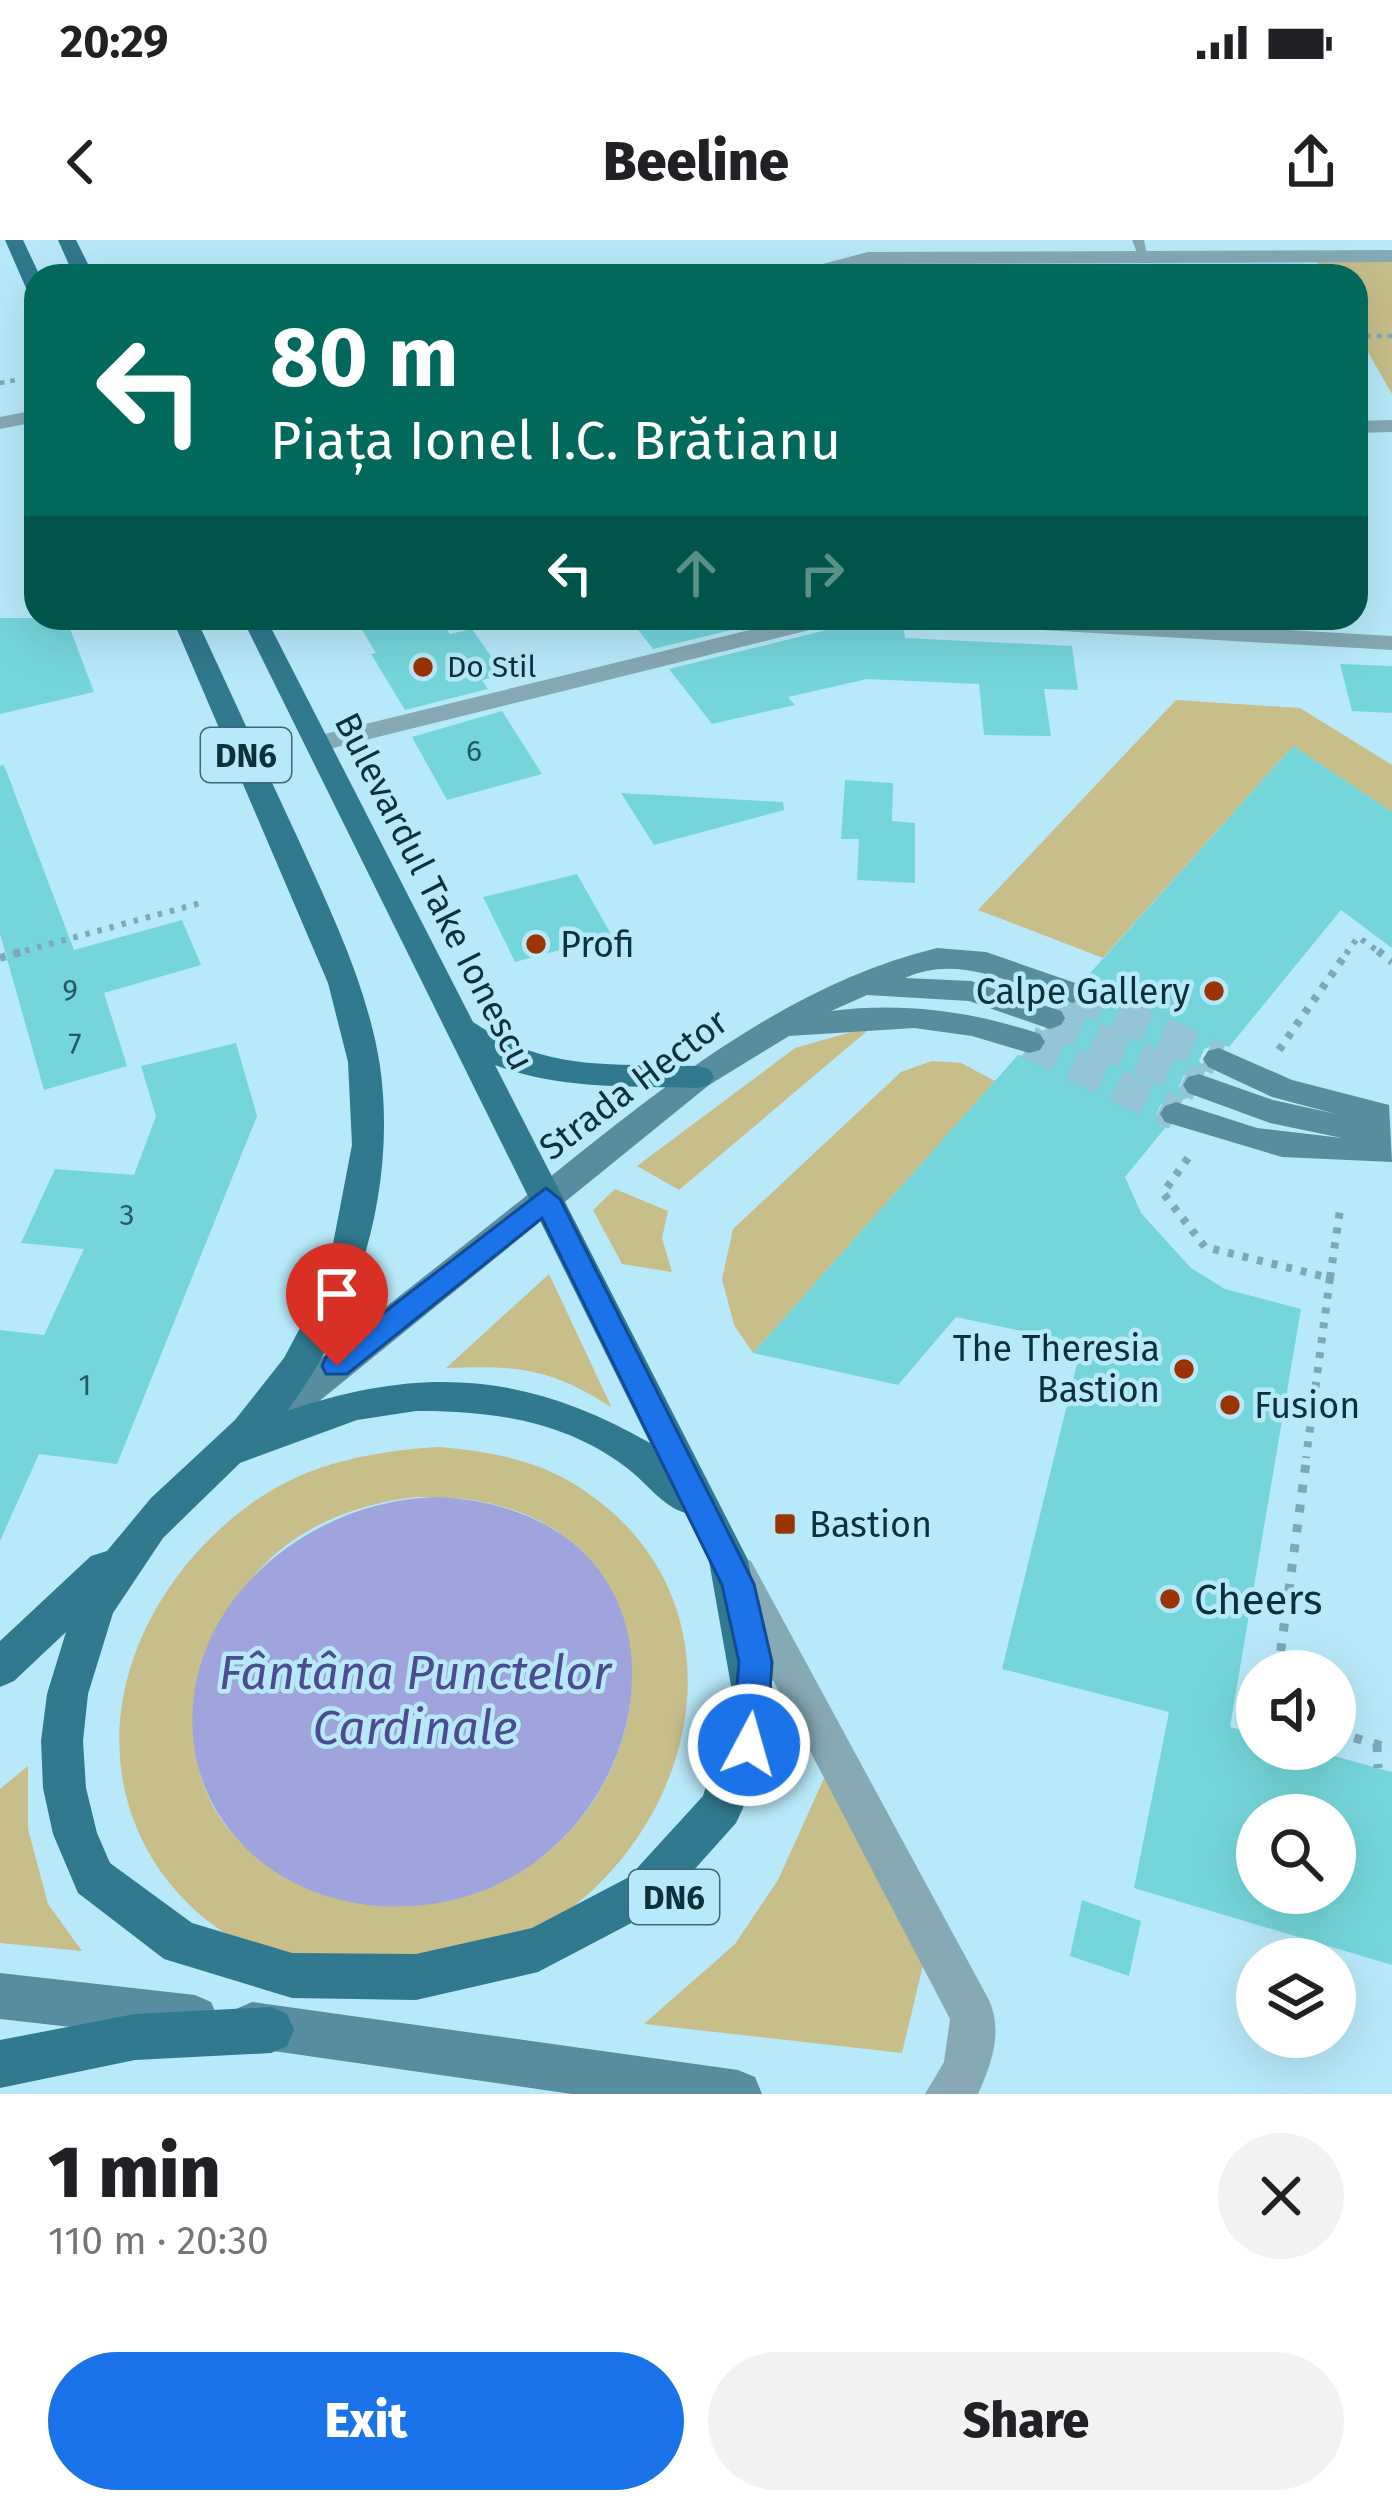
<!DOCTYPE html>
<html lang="en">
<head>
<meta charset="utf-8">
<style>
  :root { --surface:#fff; --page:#f2f2f2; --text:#202124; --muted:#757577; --accent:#1a73e8 }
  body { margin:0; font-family:"Fira Sans",sans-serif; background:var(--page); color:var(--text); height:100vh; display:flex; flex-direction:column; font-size:45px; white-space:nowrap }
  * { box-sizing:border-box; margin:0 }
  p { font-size:39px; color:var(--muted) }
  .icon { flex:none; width:66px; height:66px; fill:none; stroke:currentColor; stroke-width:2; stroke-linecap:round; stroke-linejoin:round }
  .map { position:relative; height:1854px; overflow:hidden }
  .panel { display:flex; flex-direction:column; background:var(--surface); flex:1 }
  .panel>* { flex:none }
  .guide { position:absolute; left:24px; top:24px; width:1344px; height:366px; border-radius:36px; box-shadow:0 12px 48px #0002; background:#00695c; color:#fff; overflow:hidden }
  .tools { position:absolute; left:1236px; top:1410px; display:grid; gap:24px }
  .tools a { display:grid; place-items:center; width:120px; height:120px; border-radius:50%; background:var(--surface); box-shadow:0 12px 48px #0002; font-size:60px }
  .pin { position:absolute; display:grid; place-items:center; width:102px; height:102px; color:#fff; margin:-123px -51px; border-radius:50% 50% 50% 0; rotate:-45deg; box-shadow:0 0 12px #0007 }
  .pin .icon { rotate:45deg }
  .me { position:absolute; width:132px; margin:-66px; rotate:6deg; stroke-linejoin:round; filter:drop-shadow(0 0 9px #0008) }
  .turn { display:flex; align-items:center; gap:42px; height:252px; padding:0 48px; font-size:54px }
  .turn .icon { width:156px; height:156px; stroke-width:2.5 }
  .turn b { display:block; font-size:84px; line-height:102px }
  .lanes { display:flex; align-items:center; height:114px; padding:0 48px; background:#0003; justify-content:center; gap:60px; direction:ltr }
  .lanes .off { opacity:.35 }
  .round { display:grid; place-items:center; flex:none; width:126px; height:126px; border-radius:63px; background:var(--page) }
  .summary { display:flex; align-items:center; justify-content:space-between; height:204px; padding:0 48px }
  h1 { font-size:72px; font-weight:800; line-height:90px }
  .action { display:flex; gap:24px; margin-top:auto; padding:24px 48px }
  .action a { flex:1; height:138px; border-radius:72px; background:var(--accent); color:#fff; font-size:48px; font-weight:800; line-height:138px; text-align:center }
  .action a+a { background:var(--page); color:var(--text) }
  .status { display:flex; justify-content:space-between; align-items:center; height:84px; padding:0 60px; background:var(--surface); direction:ltr }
  .status svg { height:33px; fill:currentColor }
  header { display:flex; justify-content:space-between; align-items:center; height:156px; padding:0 48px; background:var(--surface); font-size:54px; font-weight:800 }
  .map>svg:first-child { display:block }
</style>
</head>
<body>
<div class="status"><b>20:29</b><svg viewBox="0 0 49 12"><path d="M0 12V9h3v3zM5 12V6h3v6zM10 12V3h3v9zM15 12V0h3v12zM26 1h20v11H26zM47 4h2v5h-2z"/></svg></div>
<header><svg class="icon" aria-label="back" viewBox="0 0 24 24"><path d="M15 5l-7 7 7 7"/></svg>Beeline<svg class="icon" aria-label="share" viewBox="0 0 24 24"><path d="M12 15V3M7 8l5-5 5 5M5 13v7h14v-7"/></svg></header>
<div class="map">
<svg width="1392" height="1854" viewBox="0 0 1392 1854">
  <rect width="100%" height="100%" fill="#b8e9fa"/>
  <path fill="#98e4fd" d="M1302,20l9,16h-500l64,-13z"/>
  <path fill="#c7be8a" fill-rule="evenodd" d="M1316,20h76v134l-36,-63v-55h-31z
    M1176,460l124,8 92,57v47l-99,-66 -190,212 -125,-48z
    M873,786l-194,164 -42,-24 158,-118z
    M932,821l29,2 34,18 -242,272 -19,-28 -12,-46 11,-50 168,-157z
    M615,949l53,22 -6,27 10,34 -50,-8 -29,-54z
    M549,1034l62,132v1c-60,-39 -95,-42 -165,-39z
    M439,1207c45,4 90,11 130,34 191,112 133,363 -42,456 -20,11 -48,13 -70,19 -26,6 -62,23 -88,20 -20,-3 -42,-12 -61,-17 -25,-7 -57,-10 -78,-23 -31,-18 -58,-46 -77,-76 -78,-129 -11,-282 105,-361 54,-37 117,-48 181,-52zM418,1257c320,-8 257,414 -32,409 -28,-1 -52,-10 -78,-21 -149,-57 -142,-227 -38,-326 39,-37 95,-57 148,-62z
    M28,1526v63l20,75 34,47 -82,-8v-154z
    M825,1536l99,185 -22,92 -258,-29 91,-80 43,-64z"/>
  <path fill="#9fa4dd" d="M436,1257c318,14 216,438 -68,408 -42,-5 -82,-21 -115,-50 -32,-29 -53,-66 -59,-109 -18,-139 112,-246 242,-249z"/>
  <path fill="#74d6db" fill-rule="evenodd" d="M0,378h66l28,74 -94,22z
    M355,378h85l10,16 22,-5 32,46 -22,5 6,9 -83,21 -34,-56 5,-1z
    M629,378h151l-127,31z
    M845,378h57l3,20 167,8 6,44 -34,-1 7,47 -67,-1 -5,-51 -112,-5 -79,18 7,8 -83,19 -43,-55 170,-42z
    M1340,424l52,2v47l-40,-2z
    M502,471l40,63 -95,26 -35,-63z
    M1293,506l99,66v136l-51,-38 -112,137 -11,-3 -14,5 -5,12 10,11 -11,-2 -14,5 -5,12 10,11 -28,6 -5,12 10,11 -41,50 16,36 50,55 34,21 76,20 -71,418 27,7v15h52l83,23v193l-258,-77 35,-176 -167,-43 80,-325 -126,-27 -58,68 -145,-32 265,-298 12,2 14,-5 5,-8 -5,-12 19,-3 6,-9 -8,-14 15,1 14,-10 2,-6 -9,-10zM1257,1575h78v78h-78z
    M4,525l70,185 108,-30 19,45 -97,28 23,73 -83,24 -44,-156v-168z
    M845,540l48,3 -1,38 23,2v60l-58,-3 2,-41h-18z
    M621,553l162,9 1,8 -130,35z
    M577,634l35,62 -97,26 -32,-65z
    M236,803l21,73 -140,348 -78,-10 -39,87v-211l44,5 40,-86 -63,-6 34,-74 79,6 22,-59 -15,-50z
    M1082,1660l59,21 -12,55 -59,-20z"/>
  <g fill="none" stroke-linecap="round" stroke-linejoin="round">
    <path stroke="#95c4d4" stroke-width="33" stroke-dasharray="33 16" stroke-linecap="butt" d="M1073,753l146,66
      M1050,778l149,67
      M1029,802l147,72"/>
    <path stroke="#7ca9b8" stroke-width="4.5" stroke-dasharray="4.5 6" stroke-linecap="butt" d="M1356,96h36
      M0,143l16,-3"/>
    <path stroke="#7ca9b8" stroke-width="6" stroke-dasharray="4.5 8" stroke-linecap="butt" d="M13,714l191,-52
      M1346,714l12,-17 24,17"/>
    <path stroke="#7ca9b8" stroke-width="8" stroke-dasharray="6 9" stroke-linecap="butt" d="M1378,711l14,11
      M0,718l24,-7
      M1279,810l69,-99
      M1188,918l-25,35 42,54 125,31 -24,180
      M1330,1038l10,-68"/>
    <path stroke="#7ca9b8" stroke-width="9" stroke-dasharray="8 12" stroke-linecap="butt" d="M1252,1359l34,9
      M1278,1431l29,-216
      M1335,1492l57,17
      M1377,1504l1,24"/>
    <path fill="#86a9b4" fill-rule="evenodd" d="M1132,0h12l4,20h-8z"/>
    <path fill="#86a9b4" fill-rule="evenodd" d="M1392,10v12l-524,2 -55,12h-36l91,-24z
      M36,170v12l-36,7v-12z
      M1392,180v12l-36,1v-12z
      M799,378h42l-3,5 -521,129 -13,-8 4,-6z
      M941,378h141l310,18v14l-439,-25z
      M737,1316l14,5 238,439c14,32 3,63 -11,94h-53l19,-32 6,-43 -233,-446 6,-12z"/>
    <path fill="#578d9e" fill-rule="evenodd" d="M937,708l49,4 98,34 4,7 -15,10c-55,-15 -111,-51 -168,-25l66,3 90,30 4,7 -4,7 -11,4 -81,-28 -102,-6 -36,16c73,-9 140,0 209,23l5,8 -5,8 -11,3 -57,-17 -58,-8 -125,8 -80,49 -434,352 -13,4 -13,-4 -6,-11 6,-11c95,-75 190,-150 286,-226 122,-97 247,-203 402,-241z
      M1219,808l73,32 97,25 3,57 -110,-5 -117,-35 -5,-8 5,-8 11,-4 81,26 85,10 -72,-15 -82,-30 -5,-8 5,-8 11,-3 74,26 63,14 -64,-17 -64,-30 -5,-8 5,-8z
      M0,1733l195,22 16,7 7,16 -7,16 -16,7 -195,-22z
      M252,1762l486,68 17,7 7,17h-190l-320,-46 -16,-7 -7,-16 7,-16z"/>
    <path fill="#30798e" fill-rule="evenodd" d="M5,0h18l17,36h-4v18l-10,-6z
      M58,0h18l18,36h-20z
      M172,378h24c35,75 69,150 104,225 32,71 68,145 80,223 17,120 -21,249 -93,345 134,-46 240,-39 363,32l-408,-825h24l207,404c75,51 138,41 225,44l11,3 5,8 -5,8 -11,3c-68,-2 -138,2 -203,-23l253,495 26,137 -31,111 -7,15 -76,85 -122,64 -122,28 -124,-2 -128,-39 -86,-66 -25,-59 -10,-46 -2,-47 6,-47 19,-62 -52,49 -14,6v-46l91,-85 16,-5 44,-53 84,-78 49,-62 26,-49 23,-65 19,-99 -4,-83 -20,-79zM416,1171c76,0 148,9 211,57 20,15 34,37 58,45l24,48 24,136 -30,99 -74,81 -97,51 -116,26 -124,-1 -100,-30 -82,-60 -13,-30 -11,-45 -3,-47 5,-47 25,-81 50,-75 77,-75 117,-43z
      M271,1767l16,7 7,16 -7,16 -16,7 -136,7 -135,28v-48l135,-26z"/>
  </g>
  <path fill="#1a73e8" stroke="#114b97" stroke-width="3" d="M546,948l14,11 194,385 18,78 -6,83 -5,12 -12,5 -12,-5 -5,-12 7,-83 -17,-77 -180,-367 -195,156h-21l-4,-8 4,-9z"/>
  <g fill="#993403" stroke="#b8e9fa" stroke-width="4.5">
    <circle cx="423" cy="427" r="12"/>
    <circle cx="536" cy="704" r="12"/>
    <circle cx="1214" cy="751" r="12"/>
    <circle cx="1184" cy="1129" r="12"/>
    <circle cx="1230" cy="1165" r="12"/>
    <rect x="773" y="1272" width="24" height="24" rx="6"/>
    <circle cx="1170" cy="1359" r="12"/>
  </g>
  <g text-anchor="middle" stroke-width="9" stroke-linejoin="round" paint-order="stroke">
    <g font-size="30" fill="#0a313c" stroke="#b8e9fa" text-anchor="start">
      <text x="447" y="437">Do Stil</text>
    </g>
    <g font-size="30" fill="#245a64">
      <text x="474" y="521">6</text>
      <text x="70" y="760">9</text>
      <text x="75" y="814">7</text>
      <text x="127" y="985">3</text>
      <text x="85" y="1155">1</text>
    </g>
    <g fill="#b8e9fa" stroke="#3e6875" stroke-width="3">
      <rect x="201" y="488" width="90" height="54" rx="9"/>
      <rect x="629" y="1630" width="90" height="54" rx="9"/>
    </g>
    <g font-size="33" font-weight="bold" fill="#0a313c">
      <text x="246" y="527">DN6</text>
      <text x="674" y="1669">DN6</text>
    </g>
    <g font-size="36" fill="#0a313c" stroke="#b8e9fa">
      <text transform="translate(435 651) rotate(63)" y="13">Bulevardul Take Ionescu</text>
      <text transform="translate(633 844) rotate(-37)" y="13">Strada Hector</text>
    </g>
    <g font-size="36" fill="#0a313c" stroke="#b8e9fa" text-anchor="start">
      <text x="560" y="717">Profi</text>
      <text x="1190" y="764" text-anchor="end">Calpe Gallery</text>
      <text x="1160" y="1121" text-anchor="end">The Theresia<tspan x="1160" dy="41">Bastion</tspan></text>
      <text x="1254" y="1178">Fusion</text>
      <text x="809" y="1297">Bastion</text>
    </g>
    <g font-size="42" fill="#0a313c" stroke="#b8e9fa" text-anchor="start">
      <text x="1194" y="1374">Cheers</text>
    </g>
    <g font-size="48" font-style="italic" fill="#4b4c92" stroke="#b8e9fa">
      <text x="415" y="1449">Fântâna Punctelor<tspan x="415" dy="55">Cardinale</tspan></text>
    </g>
  </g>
</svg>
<div class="tools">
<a><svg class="icon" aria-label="sound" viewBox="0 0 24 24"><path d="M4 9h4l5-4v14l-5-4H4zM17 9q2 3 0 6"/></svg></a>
<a><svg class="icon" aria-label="search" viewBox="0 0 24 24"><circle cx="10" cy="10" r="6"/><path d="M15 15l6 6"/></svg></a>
<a><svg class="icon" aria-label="layers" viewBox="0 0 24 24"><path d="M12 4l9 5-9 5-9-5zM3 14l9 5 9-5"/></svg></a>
</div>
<div class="pin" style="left:337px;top:1126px;background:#d93025"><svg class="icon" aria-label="arrive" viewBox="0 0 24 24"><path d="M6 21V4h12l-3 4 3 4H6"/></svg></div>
<svg class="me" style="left:749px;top:1505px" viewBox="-20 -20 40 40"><circle r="17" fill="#1a73e8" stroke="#fff" stroke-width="3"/><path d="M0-11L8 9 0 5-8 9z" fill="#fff"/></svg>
<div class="guide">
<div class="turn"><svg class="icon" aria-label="left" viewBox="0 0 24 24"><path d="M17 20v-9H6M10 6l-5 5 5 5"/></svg><div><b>80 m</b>Piața Ionel I.C. Brătianu</div></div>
<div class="lanes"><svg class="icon" aria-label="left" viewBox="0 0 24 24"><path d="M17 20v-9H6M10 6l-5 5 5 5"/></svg><svg class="icon off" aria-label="ahead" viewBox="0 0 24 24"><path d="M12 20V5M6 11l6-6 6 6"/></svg><svg class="icon off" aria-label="right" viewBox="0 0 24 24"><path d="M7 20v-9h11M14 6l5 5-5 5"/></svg></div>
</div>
</div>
<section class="panel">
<div class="summary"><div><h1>1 min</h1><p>110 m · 20:30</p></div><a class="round"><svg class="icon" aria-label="close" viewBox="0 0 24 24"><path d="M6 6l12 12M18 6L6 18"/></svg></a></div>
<div class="action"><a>Exit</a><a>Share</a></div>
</section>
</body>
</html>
